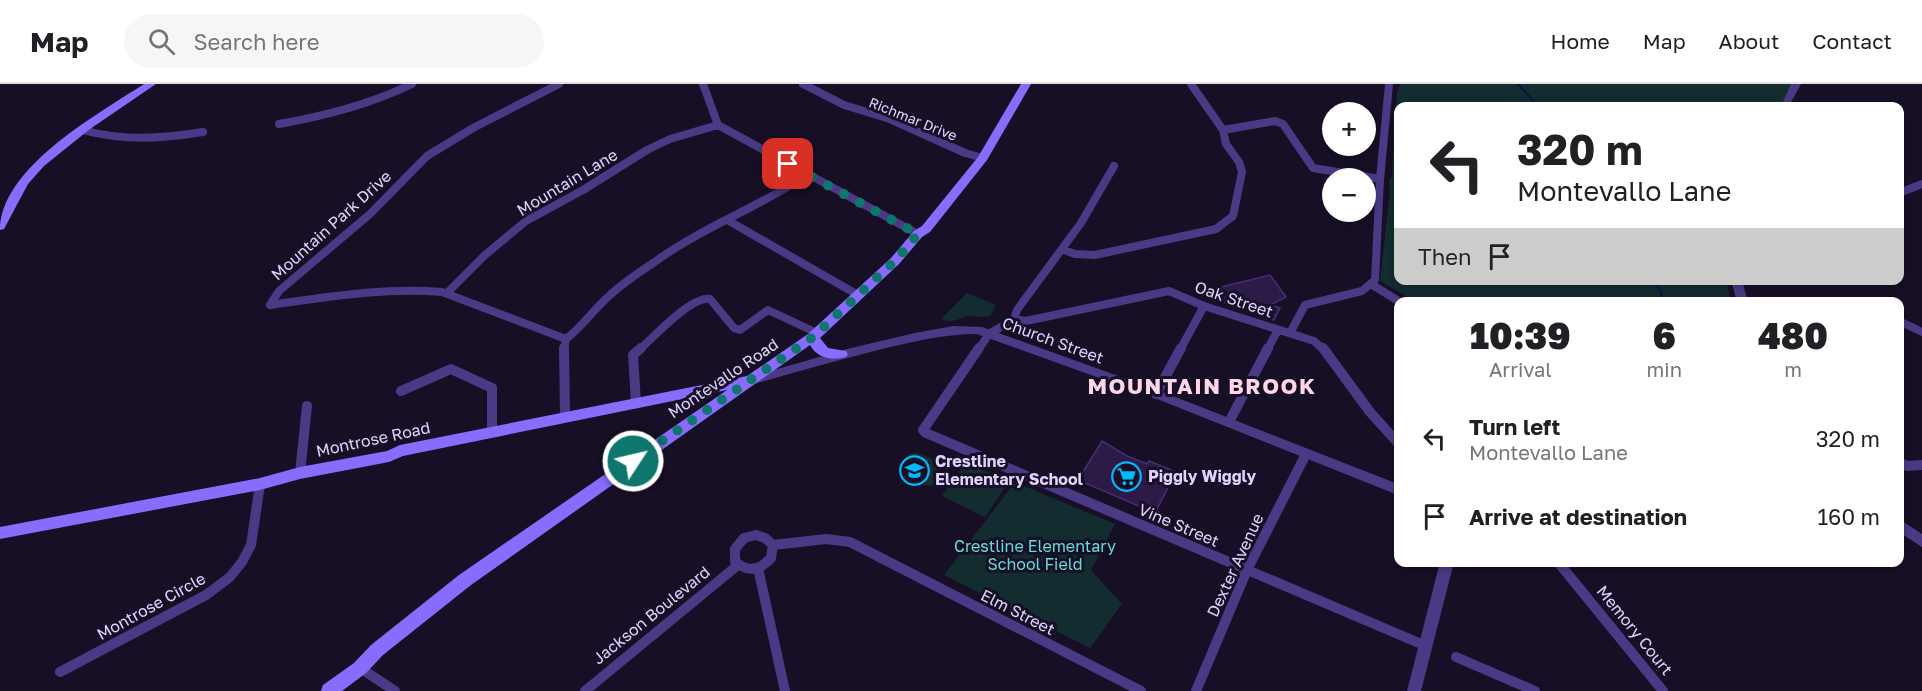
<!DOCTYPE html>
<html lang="en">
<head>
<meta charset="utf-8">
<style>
  :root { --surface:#fff; --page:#f6f6f6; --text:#202124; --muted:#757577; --line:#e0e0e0 }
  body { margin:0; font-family:"Golos Text",sans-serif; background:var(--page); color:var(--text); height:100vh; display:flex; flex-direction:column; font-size:22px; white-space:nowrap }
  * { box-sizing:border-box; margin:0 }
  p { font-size:20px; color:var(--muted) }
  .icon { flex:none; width:33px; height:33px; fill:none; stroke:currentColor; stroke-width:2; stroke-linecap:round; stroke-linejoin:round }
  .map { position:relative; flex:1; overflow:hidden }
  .drawer { position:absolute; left:1394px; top:213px; width:510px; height:270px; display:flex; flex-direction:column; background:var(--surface); border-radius:12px; box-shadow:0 3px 9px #0003 }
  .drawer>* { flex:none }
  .guide { position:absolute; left:1394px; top:18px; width:510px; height:183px; border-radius:12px; box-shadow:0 3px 9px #0003; background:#fff; color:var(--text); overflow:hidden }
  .fabs { position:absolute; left:1322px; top:18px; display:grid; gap:12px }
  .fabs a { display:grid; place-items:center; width:54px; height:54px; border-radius:50%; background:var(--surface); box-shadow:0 3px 9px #0003; font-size:30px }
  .pin { position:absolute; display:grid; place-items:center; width:51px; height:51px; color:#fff; margin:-26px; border-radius:12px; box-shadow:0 3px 9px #0006 }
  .me { position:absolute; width:66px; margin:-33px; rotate:55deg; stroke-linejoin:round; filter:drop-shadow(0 0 4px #0008) }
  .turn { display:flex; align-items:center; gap:21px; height:126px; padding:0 24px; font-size:27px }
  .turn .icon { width:78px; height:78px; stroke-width:2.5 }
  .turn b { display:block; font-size:42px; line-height:51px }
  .then { display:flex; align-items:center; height:57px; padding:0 24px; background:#0003; gap:12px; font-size:22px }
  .eta { display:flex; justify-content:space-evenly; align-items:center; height:102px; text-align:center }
  .eta b { font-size:36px; font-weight:800; line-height:42px }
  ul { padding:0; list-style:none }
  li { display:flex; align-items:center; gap:18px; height:78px; padding:0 24px }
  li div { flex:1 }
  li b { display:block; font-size:22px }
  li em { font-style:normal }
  header { display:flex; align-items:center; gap:36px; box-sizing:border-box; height:84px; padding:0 30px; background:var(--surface); border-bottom:2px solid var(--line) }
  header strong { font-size:28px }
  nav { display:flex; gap:33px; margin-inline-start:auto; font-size:21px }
  .search { width:420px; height:54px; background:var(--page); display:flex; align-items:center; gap:15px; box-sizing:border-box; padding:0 21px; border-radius:33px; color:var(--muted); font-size:22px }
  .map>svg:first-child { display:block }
</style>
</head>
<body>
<header>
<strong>Map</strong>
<div class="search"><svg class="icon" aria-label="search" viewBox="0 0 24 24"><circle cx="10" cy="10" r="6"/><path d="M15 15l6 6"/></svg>Search here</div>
<nav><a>Home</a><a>Map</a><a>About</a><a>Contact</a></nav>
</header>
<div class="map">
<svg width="1922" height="607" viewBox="0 0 1922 607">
  <rect width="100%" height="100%" fill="#170f26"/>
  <path fill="#122c30" d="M1400,0h393l-12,22h-383v174l329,1 3,20h-315l-35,-20 10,-90 -1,-9 3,-7 5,-81z
    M967,209l29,12 -6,11c-8,2 -13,0 -20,0 -11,1 -17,9 -29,3z
    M915,369c16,3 27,9 29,27l-13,6 -15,-3 -12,-19 3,-9z
    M966,378l43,19 -24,36 -43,-21z
    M1015,398l100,42 -24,46 31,34 -32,44 -146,-73z"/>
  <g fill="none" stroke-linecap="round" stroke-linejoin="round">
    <path stroke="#0a1544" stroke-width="2" d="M1518,0l20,22
      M1653,196l8,12 2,10"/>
  </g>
  <path fill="#2c1b47" stroke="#472d73" stroke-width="1.5" d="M1270,191l16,22 -16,8 10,3 -6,12 -63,-22 6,-10z
    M1102,357l25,15 20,8 2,-3 27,11 -21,41 -77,-33z"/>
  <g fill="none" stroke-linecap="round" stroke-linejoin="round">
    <path stroke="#4a3a85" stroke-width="8" d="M703,0l15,41 200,109
      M803,0l41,21 46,14 75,34 18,5
      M279,40c46,-8 90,-19 133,-40
      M82,46c42,11 78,9 121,2
      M1223,46l52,-9 8,3 30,44 67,11
      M1899,109l23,-9
      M729,137l129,74
      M1064,166l11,4 20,1 121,-26 17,-13 9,-44 -3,-10 -13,-18 -3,-14 -32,-46
      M1371,200l29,18
      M448,208l37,-37 41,-34 57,-31 64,-40 23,-11 48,-14
      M270,221l9,-14 91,-77 57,-58 46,-28 86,-44
      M270,221c57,-8 115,-18 172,-13l124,47
      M1014,235l12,2 143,-30 35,15 110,35 10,9
      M1899,237l23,11
      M1290,249l15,-28 57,-14 13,-11 5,-101 9,-95
      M566,255c16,-12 27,-29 42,-42 14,-14 32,-25 48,-36 47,-34 103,-54 151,-86
      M564,266l2,-11
      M639,266c15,-13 52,-54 71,-51l24,29 6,2 28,-20 49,23
      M978,266l11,-16 25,-15 3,-9 64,-87 33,-57
      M1180,266l24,-44
      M1267,266l11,-20"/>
    <path stroke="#4a3a85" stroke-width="10" d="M564,264l1,68
      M979,264l-56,82 3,3 500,213
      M1323,264l47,64 28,31
      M401,307l50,-22 41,19v44
      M1156,310l25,-46
      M636,319l-3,-48 8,-7
      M1229,338l39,-74
      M1899,379l8,3 15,-1
      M300,389l7,-67
      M756,451l9,3 8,7 -2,13c-11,12 -24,15 -36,3v-12l9,-11z
      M773,461l53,-6 24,3 291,149
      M1558,478l105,129
      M758,484l27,123
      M1456,573l79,34
      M360,584l35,23
      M60,588l146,-77 24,-18 12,-15 9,-17 9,-61
      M585,607l153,-126
      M1196,607l51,-121 59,-116"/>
    <path fill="#4a3a85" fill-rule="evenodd" d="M1791,0h10l-12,22h-8z
      M1731,196h11l6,22h-11z
      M953,242l29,1 178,64 238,93v11l-246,-98 -175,-63c-34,0 -66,8 -99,16 -42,11 -83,22 -124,34l-6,-4 2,-3 97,-28 68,-16z
      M1899,435l23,15v13l-23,-15z
      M1440,478h14l-33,129h-14z"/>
    <path fill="#896cfe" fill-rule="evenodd" d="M144,0h12l-66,45 -46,37 -16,18 -24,45 -4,1c0,-62 98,-116 144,-146z
      M1021,0h10l-44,76 -57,72 -8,5 -23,27 -79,74 8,10 18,3 2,3 -2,3c-14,4 -29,1 -36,-12l-339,240 -88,70 -17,18 -24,18h-21l2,-6 31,-22 17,-18 88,-70 268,-185 -324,66 -14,6 -89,17 -40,11 -260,49v-12l260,-49 40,-11 87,-16 13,-6 347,-69 61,-42 83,-76 23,-27 8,-5 56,-69z"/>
  </g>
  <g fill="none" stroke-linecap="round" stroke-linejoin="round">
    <path stroke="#0f766e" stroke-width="10" stroke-dasharray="0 18" d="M633,377l180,-124 82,-76 23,-27 -130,-70"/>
  </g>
  <defs>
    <symbol id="school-ring" viewBox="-11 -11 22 22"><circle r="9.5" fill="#170f26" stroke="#01b8fe" stroke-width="1.5"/><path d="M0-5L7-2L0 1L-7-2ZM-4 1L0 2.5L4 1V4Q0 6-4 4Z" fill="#01b8fe"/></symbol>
    <symbol id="supermarket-ring" viewBox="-11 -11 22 22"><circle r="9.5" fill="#170f26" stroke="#01b8fe" stroke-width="1.5"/><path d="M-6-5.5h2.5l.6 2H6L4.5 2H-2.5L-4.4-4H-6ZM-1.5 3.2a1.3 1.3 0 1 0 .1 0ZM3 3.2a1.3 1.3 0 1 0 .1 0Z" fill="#01b8fe"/></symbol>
  </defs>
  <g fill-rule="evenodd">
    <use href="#school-ring" x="898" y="370" width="33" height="33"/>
    <use href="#supermarket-ring" x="1110" y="376" width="33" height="33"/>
  </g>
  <g text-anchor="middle" stroke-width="6" stroke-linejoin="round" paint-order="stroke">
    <g font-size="14" fill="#e0d4ff" stroke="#170f26">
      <text transform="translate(913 35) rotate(22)" y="5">Richmar Drive</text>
    </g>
    <g font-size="16" fill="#e0d4ff" stroke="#170f26">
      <text transform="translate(567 98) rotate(-31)" y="6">Mountain Lane</text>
      <text transform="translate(331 141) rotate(-42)" y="6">Mountain Park Drive</text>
      <text transform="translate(1234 215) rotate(19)" y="6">Oak Street</text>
      <text transform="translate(1053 256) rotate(20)" y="6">Church Street</text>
      <text transform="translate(723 294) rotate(-34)" y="6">Montevallo Road</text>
      <text transform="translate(373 355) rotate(-12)" y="6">Montrose Road</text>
      <text transform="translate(1179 441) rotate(23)" y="6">Vine Street</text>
      <text transform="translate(1235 481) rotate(-65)" y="6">Dexter Avenue</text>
      <text transform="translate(151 522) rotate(-29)" y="6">Montrose Circle</text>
      <text transform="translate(1018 528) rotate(27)" y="6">Elm Street</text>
      <text transform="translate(651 531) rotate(-39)" y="6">Jackson Boulevard</text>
      <text transform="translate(1635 546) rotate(51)" y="6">Memory Court</text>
    </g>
    <g font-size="16" font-weight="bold" fill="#e0d4ff" stroke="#170f26" text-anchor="start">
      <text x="935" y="383">Crestline<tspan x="935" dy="18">Elementary School</tspan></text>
      <text x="1148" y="398">Piggly Wiggly</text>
    </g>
    <g font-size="16" fill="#60dfd6" stroke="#170f26">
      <text x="1035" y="468">Crestline Elementary<tspan x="1035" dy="18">School Field</tspan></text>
    </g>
    <g font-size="22" font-weight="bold" letter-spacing="1.5" fill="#ffd6e9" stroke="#170f26">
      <text x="1202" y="310">MOUNTAIN BROOK</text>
    </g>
  </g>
</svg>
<div class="fabs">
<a>+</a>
<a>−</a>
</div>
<div class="pin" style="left:788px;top:80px;background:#d93025"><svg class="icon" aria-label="arrive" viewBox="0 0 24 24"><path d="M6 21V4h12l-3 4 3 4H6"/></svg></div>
<svg class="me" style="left:633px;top:377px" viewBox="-20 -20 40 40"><circle r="17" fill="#0f766e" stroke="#fff" stroke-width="3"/><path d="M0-11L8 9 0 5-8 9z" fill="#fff"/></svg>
<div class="guide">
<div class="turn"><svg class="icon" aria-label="left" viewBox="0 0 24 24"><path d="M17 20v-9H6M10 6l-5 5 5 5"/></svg><div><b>320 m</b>Montevallo Lane</div></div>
<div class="then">Then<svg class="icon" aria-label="arrive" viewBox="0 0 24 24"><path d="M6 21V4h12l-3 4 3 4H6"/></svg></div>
</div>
<section class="drawer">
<div class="eta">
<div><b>10:39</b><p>Arrival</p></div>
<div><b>6</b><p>min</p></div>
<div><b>480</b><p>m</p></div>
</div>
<ul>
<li><svg class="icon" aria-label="left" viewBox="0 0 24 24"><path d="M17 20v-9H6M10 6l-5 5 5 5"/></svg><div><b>Turn left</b><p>Montevallo Lane</p></div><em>320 m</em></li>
<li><svg class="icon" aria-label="arrive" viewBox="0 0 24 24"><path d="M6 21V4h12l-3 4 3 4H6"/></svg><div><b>Arrive at destination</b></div><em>160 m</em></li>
</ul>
</section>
</div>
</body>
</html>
